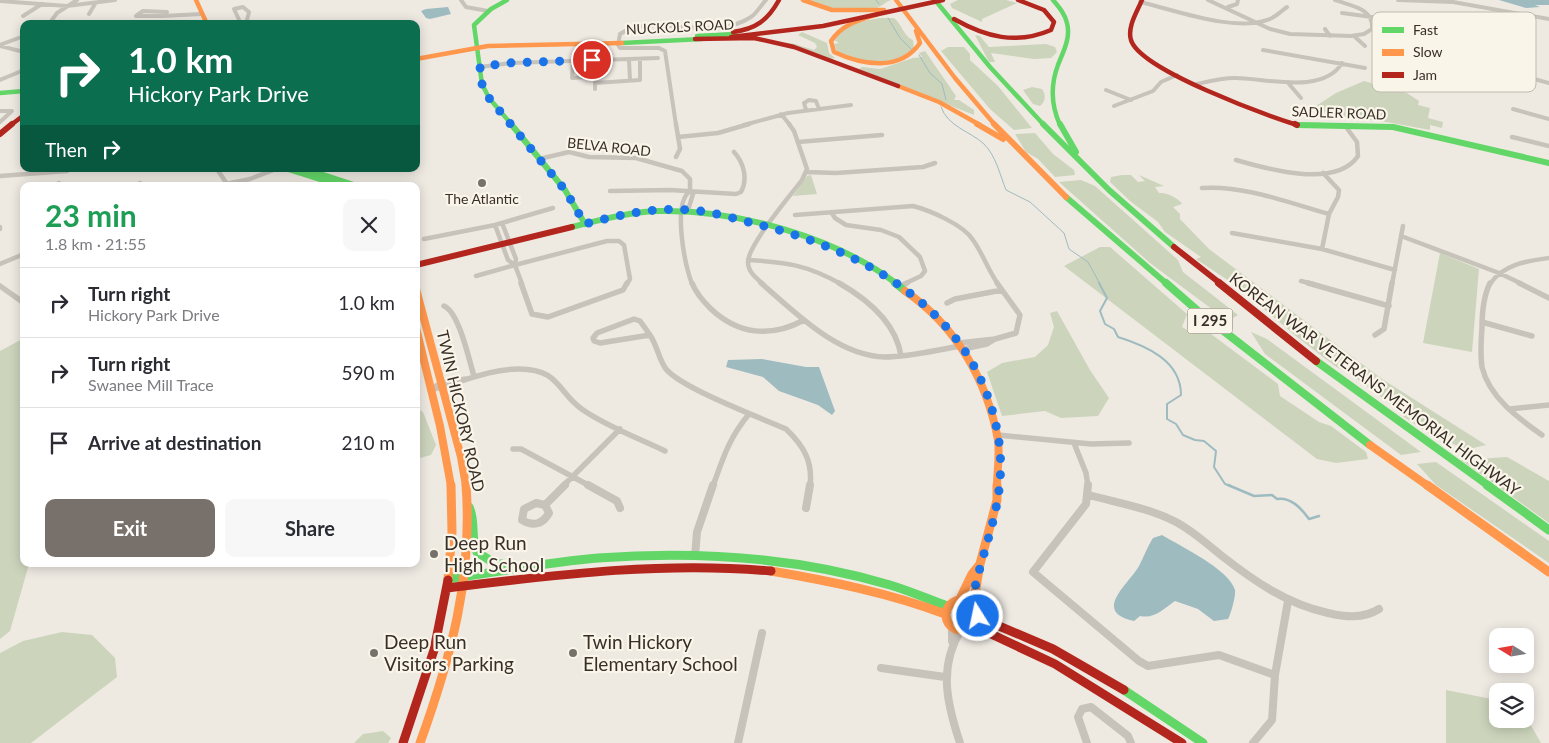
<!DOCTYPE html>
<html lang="en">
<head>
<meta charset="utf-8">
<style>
  :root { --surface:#fff; --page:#f7f7f7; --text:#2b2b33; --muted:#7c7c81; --line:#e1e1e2; --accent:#78706a }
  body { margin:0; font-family:Lato,sans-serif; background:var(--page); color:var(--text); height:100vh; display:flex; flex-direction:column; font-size:19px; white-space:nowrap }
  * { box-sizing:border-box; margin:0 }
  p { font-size:16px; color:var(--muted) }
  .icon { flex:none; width:28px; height:28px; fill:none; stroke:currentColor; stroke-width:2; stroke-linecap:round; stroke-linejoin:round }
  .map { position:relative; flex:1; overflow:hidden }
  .details { position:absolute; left:20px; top:182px; width:400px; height:385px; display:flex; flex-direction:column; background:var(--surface); border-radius:10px; box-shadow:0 2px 12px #0003 }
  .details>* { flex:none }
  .top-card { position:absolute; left:20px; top:20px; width:400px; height:152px; border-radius:10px; box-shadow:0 2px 12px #0003; background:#0b6e4f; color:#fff; overflow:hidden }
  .needle { width:32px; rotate:281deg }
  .fabs { position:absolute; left:1489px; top:628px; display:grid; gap:10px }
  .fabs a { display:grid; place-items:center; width:45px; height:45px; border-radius:10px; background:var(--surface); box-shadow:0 2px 12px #0003; font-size:25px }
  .pin { position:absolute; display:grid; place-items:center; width:42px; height:42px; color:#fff; margin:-21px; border:2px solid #fff; border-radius:50%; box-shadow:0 1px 5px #0007 }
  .me { position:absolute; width:55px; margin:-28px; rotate:350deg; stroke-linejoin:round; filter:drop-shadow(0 0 4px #0008) }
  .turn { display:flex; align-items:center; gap:18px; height:105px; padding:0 25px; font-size:22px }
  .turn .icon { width:65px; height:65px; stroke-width:2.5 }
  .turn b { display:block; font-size:35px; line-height:42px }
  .then { display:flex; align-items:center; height:48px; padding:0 25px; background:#0003; gap:10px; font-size:19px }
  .round { display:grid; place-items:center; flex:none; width:52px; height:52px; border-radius:10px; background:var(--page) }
  .headline { display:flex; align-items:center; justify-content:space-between; height:85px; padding:0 25px }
  h1 { font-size:30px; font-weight:700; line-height:38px; color:#1e9e55 }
  .action { display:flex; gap:10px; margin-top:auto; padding:10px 25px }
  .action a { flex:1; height:58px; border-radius:10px; background:var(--accent); color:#fff; font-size:20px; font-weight:700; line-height:58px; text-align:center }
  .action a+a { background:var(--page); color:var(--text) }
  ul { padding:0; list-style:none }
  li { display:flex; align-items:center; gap:15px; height:70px; padding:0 25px; border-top:1px solid var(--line) }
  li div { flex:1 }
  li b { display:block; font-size:19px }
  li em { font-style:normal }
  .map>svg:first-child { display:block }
</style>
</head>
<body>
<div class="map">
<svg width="1549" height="743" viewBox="0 0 1549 743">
  <rect width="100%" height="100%" fill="#eeeae2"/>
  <path fill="#ccd4bc" d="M805,0h86c-6,2 -11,8 -18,9 -22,0 -46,3 -68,-9z
    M958,0h48l11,3 -35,16v3l-30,-14 -2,-4z
    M881,18h13c8,6 9,18 19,22l1,9c-26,21 -50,14 -77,3l-3,-8 5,-1 -5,-3c9,-17 29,-19 47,-22z
    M802,32l25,11 2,10 6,5 -4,1 -48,-17 12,2 19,6 3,-3 -2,-4 -17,-8z
    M975,35l5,1 9,11 57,-3 9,3 2,5 -6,6 -17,1 -43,-6 4,9h-6z
    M948,47h16l6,7v6l28,26 34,42 -18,2 -24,-21 -49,-58z
    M925,51l31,45 -2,4h5l15,10v5l-115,-46 3,-2 18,2 33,-11 9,-1 -3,-4z
    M1364,81l43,12 12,8 -1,4 12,3 -2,10 15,4 -1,6 -12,-3v5l-49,-9 -52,-6 -13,-9 20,-13z
    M1032,87l10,2c4,6 4,12 -2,17l-7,-2 -10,-14z
    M1035,133l18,21 21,16 1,5 -20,2 -17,-18 -12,-7 -11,-18z
    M811,175l6,19 -24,2 14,-20z
    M1122,175h9l7,7 7,-1 -6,-6 25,11 -9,1 4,6c7,-1 20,5 23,11l-9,3 7,7v5l29,30 173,130 104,66 -21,5 -25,-13 -7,-1 -29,-19 -8,-9 -44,-33 -17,-9 -38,-29 -59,-50 -42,-28 5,-2 -36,-25 -7,-10 -28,-21 -20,-19 1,-5z
    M1081,180l14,6 83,74 5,12 55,43 -10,6 -78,-58 -91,-81z
    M1100,247h10l77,67 -5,13 9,5 12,-4 75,56 2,12 39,26 12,4 35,26 2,7 -32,4 -19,-4 -253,-193z
    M1440,253l39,16 -7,83 -49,-9z
    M1057,311l33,59 19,28 -11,18 -37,2 -16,-7 -43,5 -15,-44 15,-9 33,-6 13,-12 6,-18 -4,-14z
    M1251,332l16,7 154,113 -20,3 -136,-101z
    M24,338v226h5l-19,67 -10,8v-288z
    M416,408l7,4 13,33 -5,10 -15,4z
    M1507,457l42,24v42l-88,-63z
    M1436,462l113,79v22l-113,-78 -19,-21z
    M62,632l30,3 23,23 2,19 -86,66h-31v-90l23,-12z
    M1446,690l51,10 1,19h27v-4l16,28h-95z
    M383,731l8,7 -3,5h-34l9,-9z"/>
  <path fill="#9ebbc0" d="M1499,0h50v5h-14l5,2 -14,1z
    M448,7l3,7 -21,5 -4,-1 -5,-7 5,-2z
    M762,359l44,8h13l16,44 -3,4 -14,-10 -39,-14 -16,-14 -37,-10 2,-7z
    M1162,535c18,11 67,34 73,55 1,5 -4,24 -7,29l-14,2 -16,-12 -23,-8c-12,8 -20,18 -35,15l-6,5c-43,-9 -5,-37 5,-55 5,-9 8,-19 14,-28z"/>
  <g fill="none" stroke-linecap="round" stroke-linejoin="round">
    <path stroke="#9ebbc0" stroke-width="1" d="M876,0l3,4
      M888,18l12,20 12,12
      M919,55l11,18 12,11 4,16
      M941,107c7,20 29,24 43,37 12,12 16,31 22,46l24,12 34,31 5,16 19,13 12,22"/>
    <path stroke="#9ebbc0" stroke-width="2" d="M1099,283l8,15 -7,13 5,13 9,5 4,8c29,9 63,24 63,58l-14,9v15l9,5 7,11 12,5 9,1 12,10 -2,16 11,17 6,2"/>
    <path stroke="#9ebbc0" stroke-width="2.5" d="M1228,485l26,11 18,-1 5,4c14,-2 24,9 32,20l10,-3"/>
    <path stroke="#c7c2ba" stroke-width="4" d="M461,0l5,7 22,4
      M1208,0l62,29 20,5 61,2 13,-2 8,-5c2,-21 -21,-23 -37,-29
      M1398,0l55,2 96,17
      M0,1l67,5 48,-6
      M1140,2c35,8 93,30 127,18 8,-2 14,-9 20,-13
      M1228,7l9,-3 1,-4
      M143,11l24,1 -5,4h-26z
      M1342,13l30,4
      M89,14l6,-10
      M23,16l19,-12
      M162,16l40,-2
      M1466,18l-7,40 90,25
      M49,24l8,-11 20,-13
      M241,24l-7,-15 9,-2 6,5 -3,12
      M1325,29l5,7
      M1354,36l11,10
      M0,45l24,-9
      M0,46l24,6
      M1263,50l102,18
      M629,60l1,20
      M573,61l-1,17 15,-1v-17
      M480,67l31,-4 147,-5
      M0,80l24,-10
      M1197,84c13,-3 25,-6 38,-6 30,0 88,17 107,-15
      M1289,84l12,14
      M595,89v-6l45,-3v-20
      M1106,90l25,10
      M1114,106l39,-15 8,-9 16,-7
      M1513,109l36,10
      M806,110l-2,-7 5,-3 7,1 3,8
      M0,111h12l-12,11
      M781,114l9,11
      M676,125l-11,-74 -6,-3h-39l-2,-3 2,-11c34,-23 90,10 131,-17 6,-4 10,-12 15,-17
      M744,125l44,-12 63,-8"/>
    <path stroke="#c7c2ba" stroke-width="4.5" d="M678,137l40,-4 31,-9
      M1512,137l37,9
      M798,142l84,-7
      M676,157l4,-8 -4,-25
      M539,159l30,-7 20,5 47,1 46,13 8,8v12l3,3 -4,13 -5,3
      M1236,160c31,9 100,29 122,-4l-1,-14 -11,-15
      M217,169l10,15
      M807,172l29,1 87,-6 12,-4
      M0,176l67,-5
      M59,183l1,3
      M140,183l1,3
      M216,186l34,-7 26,-10
      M1202,188c43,-3 87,15 127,26
      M610,191l60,-1 66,4 5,-2c7,-13 3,-29 -7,-40
      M690,191c-18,13 -5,74 2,93
      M831,212l4,6 11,7 35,5 18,7 21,20 5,14 -4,5 -17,8
      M795,215l118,-9c16,4 51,19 60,34 10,14 15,30 25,44
      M495,225l13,35 7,5 1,-6 -14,-36
      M0,227v2
      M1232,233l90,16 73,21
      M1401,236l98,37 23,11
      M424,239l71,-14 58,-17
      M1322,249l7,-35 9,-17 1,-7 -16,-17
      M748,260c38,2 59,5 93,24
      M0,264l24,-10
      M476,276l39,-11
      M1301,281l12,3
      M522,284l-7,-19 92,-24h12l5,4 6,34 -3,5
      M763,284c-7,-6 -15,-12 -15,-22 0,-17 42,-66 54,-82l5,-11 -13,-38 -5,-7
      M1392,284l11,-58
      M1490,284c13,-20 37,-23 59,-26"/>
    <path stroke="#c7c2ba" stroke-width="5.5" d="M521,283l11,31 16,3 75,-27 4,-7
      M692,283c4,10 11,18 18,25 28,27 61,30 94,12
      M761,283c34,29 76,73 124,74 25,0 51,-7 76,-11
      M839,283c28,16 57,39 62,73
      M1308,283l81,23
      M1490,283c-7,14 -8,30 -8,45 -1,13 -2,26 0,39 7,30 36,51 60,68
      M1519,283l30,15
      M0,286l24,17
      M901,286l6,-3
      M947,303l8,-4 47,-9
      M444,306c15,6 25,54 30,70
      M634,319l6,2 10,14 -50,8 -6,-2 -1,-3 4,-5z
      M1482,322l50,14
      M650,335c7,10 9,25 16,34 15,19 95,49 120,60 18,17 27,33 24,57
      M1375,335l9,-6 8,-46
      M995,339l21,-6 4,-18 -23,-32
      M959,343l36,-4 -8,5 -24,5
      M466,379l-25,4 -11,7c30,-7 58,-21 89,-21 41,0 38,23 64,41 25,17 55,28 82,41
      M1510,409l39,-4
      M998,435l93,9 38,-1
      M1074,443l12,30 2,13
      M513,449h8l69,37
      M563,486l57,-57
      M713,486c10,-28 16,-48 36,-72"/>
    <path stroke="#c7c2ba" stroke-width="8" d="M588,485l29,16 3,7
      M1088,485l-2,19 -53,68 106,89 9,5 71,-11 56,20
      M1089,495c29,8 60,13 87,27 17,9 31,22 46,34 32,25 65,48 106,57 17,4 35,6 51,-4
      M536,503l9,2 4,8c-6,11 -16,14 -27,7l2,-11z
      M545,505l20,-20
      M806,508l4,-23
      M695,556l2,-24 16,-47
      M952,626v15
      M881,668l64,9
      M738,743l24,-110
      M960,743c-13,-39 -22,-76 1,-113
      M1087,743l-9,-26 4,-8 9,-2 37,29 3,7
      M1253,743l19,-23 3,-45 13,-74"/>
    <path stroke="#63d668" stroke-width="4.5" d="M507,0l-16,9 -17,16 8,59 7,14 23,27
      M935,0l55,67 54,58
      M1053,0c6,7 12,14 14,23 4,15 -4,29 -9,42 -8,21 -7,40 2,60
      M697,36l38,-2
      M622,43l80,-4
      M0,93l24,-2
      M1297,125h23"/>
    <path stroke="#63d668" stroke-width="6" d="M511,124l54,66 20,34
      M1043,124l66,66 65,57
      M1060,124l16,28
      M1297,125l96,2 156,36
      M288,169l54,17
      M305,169l52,17
      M1066,197l101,87
      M572,227c28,-7 57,-15 86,-16 77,-2 178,26 239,73"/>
    <path stroke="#63d668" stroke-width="8" d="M895,283l10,8
      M1166,283l32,28 172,134
      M1316,361l173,125"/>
    <path stroke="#63d668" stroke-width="9" d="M1487,485l62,45
      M469,507c7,14 1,30 8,45l17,11 22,3
      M448,579c50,-7 100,-17 150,-21 97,-7 198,-1 292,27 20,6 38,14 57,21
      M1124,690l79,53"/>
    <path stroke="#ff974d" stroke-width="4.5" d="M196,0l11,24
      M803,0l29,10h52
      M896,0l59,78 40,47
      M878,14c-19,6 -36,10 -47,27l3,11c28,13 66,20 86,-9l-4,-12
      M416,59l72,-13 134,-3
      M898,86l41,16 41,23"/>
    <path stroke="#ff974d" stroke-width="6" d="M977,124l26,15
      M994,124l72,73"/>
    <path stroke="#ff974d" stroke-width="8" d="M416,289l45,168 5,29
      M905,291c51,35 82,89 93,149 2,15 -1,32 -1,46
      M416,328l24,98 11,60
      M1370,445l58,41"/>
    <path stroke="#ff974d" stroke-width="9" d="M1427,485l122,87
      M980,564l17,-64v-15
      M771,571c59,10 118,22 174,43
      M448,580l4,-48 -1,-47
      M946 615a15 15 0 1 1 30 0a15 15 0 1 1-30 0Z
      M959,601l13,-27 8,-10 -7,42
      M420,743c31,-86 53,-165 46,-258"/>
    <path stroke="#b3261e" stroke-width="4.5" d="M1142,0c-5,12 -15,27 -11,40 9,30 135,75 166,85
      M954,19c32,18 62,26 97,11l3,-8 -10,-12 -26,-10
      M733,32c23,-3 35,-12 46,-32
      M731,37l92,-11 120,-26
      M695,39l59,-1 40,9 104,39
      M11,125l13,-10"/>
    <path stroke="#b3261e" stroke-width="6" d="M1295,124l2,1
      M0,134l12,-10
      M1174,247l47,37
      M416,265l156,-38"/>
    <path stroke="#b3261e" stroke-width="8" d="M1219,283l97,78"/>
    <path stroke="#b3261e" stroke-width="9" d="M447,588c108,-13 215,-27 324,-17
      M978,617l75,32 71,41
      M974,626l81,38 127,79
      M403,743l31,-93 14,-70"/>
  </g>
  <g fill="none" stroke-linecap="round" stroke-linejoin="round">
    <path stroke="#1a73e8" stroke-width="9" stroke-dasharray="0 16.2" d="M592,60l-86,3 -26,4 2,17 7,14 76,92 20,34c34,-9 68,-17 104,-14 21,1 43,8 63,13 115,27 229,91 247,219 8,59 -16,103 -27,159l6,15"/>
  </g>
  <g fill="#78706a" stroke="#faf5e9" stroke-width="2">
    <circle cx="482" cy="183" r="5"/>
    <circle cx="434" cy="554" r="5"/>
    <circle cx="374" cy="653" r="5"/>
    <circle cx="573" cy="653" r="5"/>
  </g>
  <g text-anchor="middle" stroke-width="4.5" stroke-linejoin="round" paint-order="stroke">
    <g font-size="14" fill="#382f29" stroke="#faf5e9">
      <text transform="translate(680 27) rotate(-3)" y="5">NUCKOLS ROAD</text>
      <text transform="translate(1339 113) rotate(2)" y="5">SADLER ROAD</text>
      <text transform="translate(609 147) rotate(6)" y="5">BELVA ROAD</text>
    </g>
    <g font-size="14" fill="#382f29" stroke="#faf5e9">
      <text x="482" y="204">The Atlantic</text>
    </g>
    <rect fill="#faf5e9" stroke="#726a63" stroke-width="1" x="1187.5" y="308.5" width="45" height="25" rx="4"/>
    <g font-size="15" font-weight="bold" fill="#382f29">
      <text x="1210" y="326">I 295</text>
    </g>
    <g font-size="16" fill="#382f29" stroke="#faf5e9">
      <text transform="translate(1375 384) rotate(37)" y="6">KOREAN WAR VETERANS MEMORIAL HIGHWAY</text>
      <text transform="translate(461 411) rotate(77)" y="6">TWIN HICKORY ROAD</text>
    </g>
    <g font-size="19" fill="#382f29" stroke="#faf5e9" text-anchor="start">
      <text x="444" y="550">Deep Run<tspan x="444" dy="22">High School</tspan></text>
      <text x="384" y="649">Deep Run<tspan x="384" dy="22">Visitors Parking</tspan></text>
      <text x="583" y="649">Twin Hickory<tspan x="583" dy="22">Elementary School</tspan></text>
    </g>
  </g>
  <rect x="1372" y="12" width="164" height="80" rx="8" fill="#faf5e9" stroke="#c0baaf" stroke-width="1"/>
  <rect x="1382" y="27" width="22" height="6" fill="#63d668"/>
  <rect x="1382" y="49" width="22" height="7" fill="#ff974d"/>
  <rect x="1382" y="72" width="22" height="6" fill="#b3261e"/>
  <g font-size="14" fill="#382f29">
    <text x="1413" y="35">Fast</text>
    <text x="1413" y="57">Slow</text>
    <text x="1413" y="80">Jam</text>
  </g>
</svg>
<div class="fabs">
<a><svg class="needle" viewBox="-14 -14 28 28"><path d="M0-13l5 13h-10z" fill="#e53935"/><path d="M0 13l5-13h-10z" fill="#7c7c81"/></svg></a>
<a><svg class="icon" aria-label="layers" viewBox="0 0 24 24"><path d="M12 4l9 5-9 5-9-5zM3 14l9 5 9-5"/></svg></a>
</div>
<div class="pin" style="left:592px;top:60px;background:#d93025"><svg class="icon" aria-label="arrive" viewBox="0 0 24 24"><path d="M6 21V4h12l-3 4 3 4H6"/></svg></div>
<svg class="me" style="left:978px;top:616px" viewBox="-20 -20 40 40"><circle r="17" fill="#1a73e8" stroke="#fff" stroke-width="3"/><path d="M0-11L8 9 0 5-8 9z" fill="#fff"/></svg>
<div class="top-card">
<div class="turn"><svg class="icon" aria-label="right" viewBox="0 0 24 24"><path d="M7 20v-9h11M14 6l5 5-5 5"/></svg><div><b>1.0 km</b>Hickory Park Drive</div></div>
<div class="then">Then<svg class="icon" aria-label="right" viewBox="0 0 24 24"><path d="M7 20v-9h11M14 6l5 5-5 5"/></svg></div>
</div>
<section class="details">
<div class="headline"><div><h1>23 min</h1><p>1.8 km · 21:55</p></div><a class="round"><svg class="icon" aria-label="close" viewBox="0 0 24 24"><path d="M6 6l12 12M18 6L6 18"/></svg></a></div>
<ul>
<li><svg class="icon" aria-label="right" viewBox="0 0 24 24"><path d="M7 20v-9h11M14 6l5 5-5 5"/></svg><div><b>Turn right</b><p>Hickory Park Drive</p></div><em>1.0 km</em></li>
<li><svg class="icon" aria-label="right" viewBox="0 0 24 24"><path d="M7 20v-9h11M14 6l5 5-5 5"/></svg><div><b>Turn right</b><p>Swanee Mill Trace</p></div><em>590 m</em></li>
<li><svg class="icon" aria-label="arrive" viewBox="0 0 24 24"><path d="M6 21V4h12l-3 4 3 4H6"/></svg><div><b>Arrive at destination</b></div><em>210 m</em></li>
</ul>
<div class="action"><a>Exit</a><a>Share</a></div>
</section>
</div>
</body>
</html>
